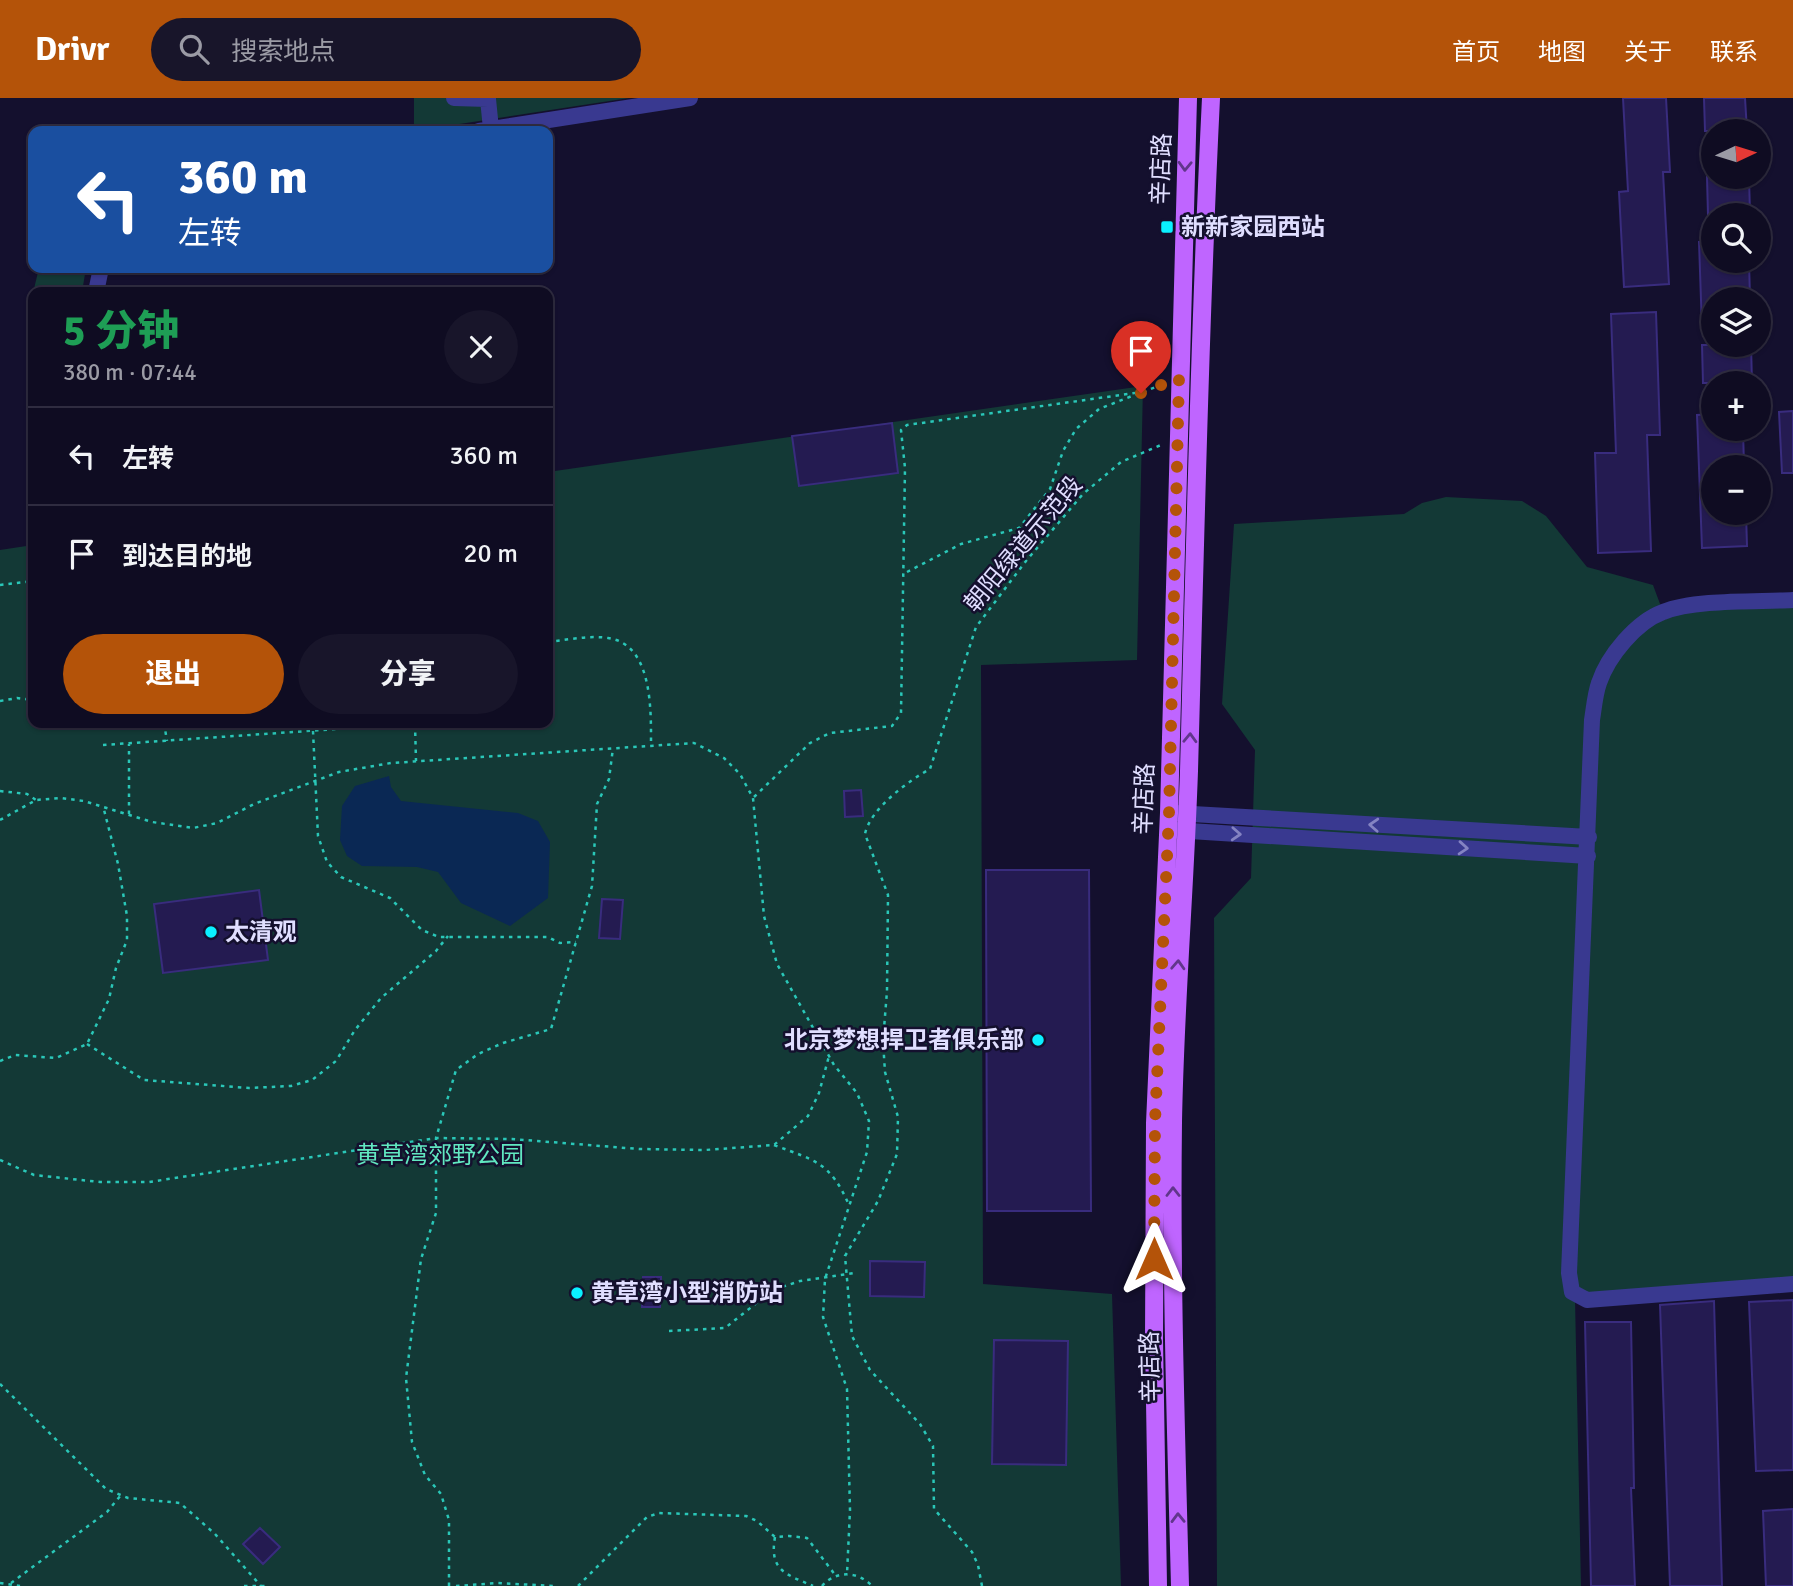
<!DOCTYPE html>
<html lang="zh">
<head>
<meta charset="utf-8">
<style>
  :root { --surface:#0f0c22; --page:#18152a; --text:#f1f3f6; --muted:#9b9ba5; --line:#2f2c40; --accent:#b45309 }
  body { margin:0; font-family:Signika,"Noto Sans SC",sans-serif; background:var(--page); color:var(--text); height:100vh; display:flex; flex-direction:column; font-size:26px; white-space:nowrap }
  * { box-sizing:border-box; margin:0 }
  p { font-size:23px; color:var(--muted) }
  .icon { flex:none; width:38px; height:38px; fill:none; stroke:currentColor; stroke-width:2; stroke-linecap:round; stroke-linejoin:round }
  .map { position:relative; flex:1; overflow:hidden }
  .side { position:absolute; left:28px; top:189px; width:525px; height:441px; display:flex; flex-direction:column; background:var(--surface); border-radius:14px; box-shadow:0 2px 5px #0004,0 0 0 2px var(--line) }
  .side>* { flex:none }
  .banner { position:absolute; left:28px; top:28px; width:525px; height:147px; border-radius:14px; box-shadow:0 2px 5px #0004,0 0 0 2px var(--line); background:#1a4fa0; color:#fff; overflow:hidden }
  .needle { width:46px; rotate:86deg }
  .tools { position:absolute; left:1701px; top:21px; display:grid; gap:14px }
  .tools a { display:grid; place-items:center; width:70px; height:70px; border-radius:50%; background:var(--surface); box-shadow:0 2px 5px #0004,0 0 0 2px var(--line); font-size:35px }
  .pin { position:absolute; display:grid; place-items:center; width:60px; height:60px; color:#fff; margin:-72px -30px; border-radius:50% 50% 50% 0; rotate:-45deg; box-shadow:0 0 7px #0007 }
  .pin .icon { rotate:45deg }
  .me { position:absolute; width:77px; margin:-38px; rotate:0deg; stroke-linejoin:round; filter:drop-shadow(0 0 5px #0008) }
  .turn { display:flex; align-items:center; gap:24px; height:147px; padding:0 35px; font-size:32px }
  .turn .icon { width:91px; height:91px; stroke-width:2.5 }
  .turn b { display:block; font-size:49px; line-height:60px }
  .round { display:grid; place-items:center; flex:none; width:74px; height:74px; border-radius:37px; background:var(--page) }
  .headline { display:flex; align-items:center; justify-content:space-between; height:119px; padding:0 35px }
  h1 { font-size:42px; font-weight:800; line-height:52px; color:#1e9e55 }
  .primary-button { display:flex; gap:14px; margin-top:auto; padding:14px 35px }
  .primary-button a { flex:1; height:80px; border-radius:42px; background:var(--accent); color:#fff; font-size:28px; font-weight:800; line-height:80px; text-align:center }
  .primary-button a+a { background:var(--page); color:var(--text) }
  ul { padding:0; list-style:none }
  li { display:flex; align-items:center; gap:21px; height:98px; padding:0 35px; border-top:2px solid var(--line) }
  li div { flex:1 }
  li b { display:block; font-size:26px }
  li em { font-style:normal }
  header { display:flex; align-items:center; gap:42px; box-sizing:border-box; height:98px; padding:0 35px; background:var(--accent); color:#fff }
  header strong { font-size:33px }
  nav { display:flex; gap:38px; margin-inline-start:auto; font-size:24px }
  .search { width:490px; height:63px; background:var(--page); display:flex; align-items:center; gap:18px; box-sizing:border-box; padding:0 24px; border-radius:38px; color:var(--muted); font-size:26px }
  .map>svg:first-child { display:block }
</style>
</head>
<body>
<header>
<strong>Drivr</strong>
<div class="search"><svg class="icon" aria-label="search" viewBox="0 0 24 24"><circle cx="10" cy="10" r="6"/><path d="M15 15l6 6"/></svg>搜索地点</div>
<nav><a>首页</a><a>地图</a><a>关于</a><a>联系</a></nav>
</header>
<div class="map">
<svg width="1793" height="1488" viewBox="0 0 1793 1488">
  <rect width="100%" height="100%" fill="#14102e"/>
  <path fill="#133936" d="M414,0h215l-215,33z
    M39,170h47l-4,24h-49v31l-7,-1z
    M1143,288l-6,274 -156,5 2,619 129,10 9,292h-1121v-1036l33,-5v178h515v-251z
    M1446,399l76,4 24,15 41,51 66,18 10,27 130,-12v684l-218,15 6,287h-364l-3,-668 37,-40 4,-128 -33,-46 12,-180 170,-10 18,-11z"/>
  <path fill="#0a2854" d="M389,678l2,11 10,14 117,12 20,8 12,21 -2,56 -38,28 -49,-23 -23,-31 -21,-5 -55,-1 -15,-10 -7,-16 2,-34 13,-20z"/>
  <path fill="#241b51" stroke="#392c7e" stroke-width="2" d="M1623,0h43l4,74h-7l6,112 -45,3 -5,-95 9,-1z
    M1704,0h41l2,33h-42z
    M1707,79h42l1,37 -42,1z
    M1713,143v20h36l1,38h-37v30h-11l-3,-87z
    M1656,214l4,123h-13l4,116 -53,2 -3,-100h21l-5,-139z
    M1702,247h49l1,38h-49z
    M1793,313v62h-11l-3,-61z
    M1713,316v15h30l1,38h-31v46h33l1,33 -45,2 -5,-133z
    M892,325l6,50 -99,13 -7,-50z
    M861,692l2,26 -18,1 -1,-26z
    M986,772h103l2,341h-104z
    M259,792l9,70 -105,13 -9,-69z
    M602,801l21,1 -3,39 -21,-1z
    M870,1163l55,1 -1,35 -54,-1z
    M643,1179h18l-1,30h-18z
    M1793,1202v170l-37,1 -7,-169z
    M1714,1203l8,285h-52l-10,-281z
    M1585,1224h46l3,166h-3l4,98h-44z
    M994,1242l74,1 -2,124 -74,-1z
    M1793,1411v77h-27l-3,-75z
    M260,1430l20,19 -17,17 -20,-20z"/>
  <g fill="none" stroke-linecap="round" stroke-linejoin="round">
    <path stroke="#2ac7b8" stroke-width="2.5" stroke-dasharray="3.5 5" stroke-linecap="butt" d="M1143,294l20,-8
      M907,474l54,-28 58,-16 31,-39 13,-38 13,-22 23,-20 38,-15
      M0,487l33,-4
      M548,544c19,-2 40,-7 60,-4 45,6 43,73 43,107
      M0,603l17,-3 16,2
      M164,625l3,18
      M415,626l1,37
      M313,633l5,105 9,26 14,15 49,21 32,32 17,7h109l12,6 16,-1
      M103,647l292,-20
      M0,693l27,3 9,6
      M754,699l56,-54 20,-10 62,-7 9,-13 4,-245 -4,-38 6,-5 235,-33
      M129,716v-70
      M0,722l36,-20 25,-2 23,3 68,21 41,6 24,-5 37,-19 85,-32 52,-9 303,-20 30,15 16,16 13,24 11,118 13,48 57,101 23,28 12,28 -2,31 -42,127 -2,38 24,72 3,121 -3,64
      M87,946l57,36 105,8 42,-2 21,-6 24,-19 19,-31 26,-32 55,-47 12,-15
      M0,963l15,-6 41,3 31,-14 22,-45 7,-31 11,-28v-24l-9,-52 -15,-58
      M774,1047c42,16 56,17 75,60
      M0,1062l34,15 66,7h49l287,-44 76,1 127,10 66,1 69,-5 34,-29 11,-23 10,-37
      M669,1233l56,-3 48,-38 27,-9 55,-8
      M0,1286l106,105 22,9 52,5 35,31 46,52
      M775,1439c-6,34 11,37 38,49
      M0,1485l20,3
      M11,1485l96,-71 14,-17
      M244,1488h24
      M449,1488v-66l-8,-26 -16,-19 -13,-33 -6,-64 15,-119 15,-46v-75l20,-68 22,-16 25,-11 48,-14 41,-143 5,-82 12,-25 4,-31
      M456,1488l41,-3 58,3
      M578,1488l69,-69 12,-4 87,3 11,5 18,16 14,-1 18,2 29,38
      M822,1488c14,-16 36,-15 50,0
      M982,1488l-4,-21 -6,-13 -38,-43 -1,-63 -13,-22 -50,-54 -18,-34 -7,-80 33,-55 19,-47 1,-37 -13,-45 -2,-31 4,-50 1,-96 -23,-61c5,-25 43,-53 65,-65l46,-142 50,-66 57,-67 38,-32 40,-17"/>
    <path stroke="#393990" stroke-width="16" d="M454,0l34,1 3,30
      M479,33l211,-33
      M96,194l5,-24
      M1793,502c-36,2 -98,-1 -130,12 -27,10 -55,44 -64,71 -4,11 -5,25 -7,37l-23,553 3,19 15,8 206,-16
      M1175,715l414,24
      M1174,732l414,26"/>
    <path stroke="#bf65ff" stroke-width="18" d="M1158,1488l-4,-247 1,-216 14,-310 19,-715
      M1180,1488c-4,-155 -9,-309 -7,-464 2,-117 12,-234 16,-351 6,-224 11,-449 22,-673"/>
  </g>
  <defs><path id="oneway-chevron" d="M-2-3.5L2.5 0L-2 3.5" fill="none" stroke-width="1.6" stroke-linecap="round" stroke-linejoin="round" transform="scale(1.75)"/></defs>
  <g stroke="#61368c">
    <use href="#oneway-chevron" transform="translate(1185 68) rotate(92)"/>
    <use href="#oneway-chevron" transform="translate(1190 640) rotate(-88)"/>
    <use href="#oneway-chevron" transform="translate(1178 867) rotate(-87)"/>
    <use href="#oneway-chevron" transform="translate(1173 1094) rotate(-90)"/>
    <use href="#oneway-chevron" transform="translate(1178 1420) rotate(-91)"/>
  </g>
  <g stroke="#8483c2">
    <use href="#oneway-chevron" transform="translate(1374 727) rotate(-177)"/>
    <use href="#oneway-chevron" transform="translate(1236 736) rotate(3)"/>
    <use href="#oneway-chevron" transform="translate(1463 750) rotate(4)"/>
  </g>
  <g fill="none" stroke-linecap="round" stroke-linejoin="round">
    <path stroke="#b45309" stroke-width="12" stroke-dasharray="0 21.6" d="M1141,295l38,-15 -10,435 -14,309 -1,137"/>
  </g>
  <g fill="#0af0ff" stroke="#14102e" stroke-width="2.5">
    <rect x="1160" y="122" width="14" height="14" rx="3.5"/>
    <circle cx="211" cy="834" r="7"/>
    <circle cx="1038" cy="942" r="7"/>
    <circle cx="577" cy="1195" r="7"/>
  </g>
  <g text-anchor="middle" stroke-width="5" stroke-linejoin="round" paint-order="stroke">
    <g font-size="24" fill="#e0deff" stroke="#14102e">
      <text transform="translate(1161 71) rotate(-88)" y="8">辛店路</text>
      <text transform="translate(1023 446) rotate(-50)" y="8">朝阳绿道示范段</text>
      <text transform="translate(1144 701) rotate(-88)" y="8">辛店路</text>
      <text transform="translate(1150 1269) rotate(-91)" y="8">辛店路</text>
    </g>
    <g font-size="24" font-weight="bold" fill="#e0deff" stroke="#14102e" text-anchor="start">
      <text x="1181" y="137">新新家园西站</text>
      <text x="225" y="842">太清观</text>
      <text x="1024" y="950" text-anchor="end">北京梦想捍卫者俱乐部</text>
      <text x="591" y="1203">黄草湾小型消防站</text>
    </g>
    <g font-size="24" fill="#61e8c1" stroke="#14102e">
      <text x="440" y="1065">黄草湾郊野公园</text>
    </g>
  </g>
</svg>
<div class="tools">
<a><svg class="needle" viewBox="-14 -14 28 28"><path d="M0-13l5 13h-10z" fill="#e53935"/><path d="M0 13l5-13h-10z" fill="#9b9ba5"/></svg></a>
<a><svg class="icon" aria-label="search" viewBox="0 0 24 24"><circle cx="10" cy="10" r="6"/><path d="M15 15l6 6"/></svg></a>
<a><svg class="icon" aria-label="layers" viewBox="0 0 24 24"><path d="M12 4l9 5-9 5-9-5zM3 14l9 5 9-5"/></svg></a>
<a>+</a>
<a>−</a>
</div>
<div class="pin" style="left:1141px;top:295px;background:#d93025"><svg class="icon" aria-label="arrive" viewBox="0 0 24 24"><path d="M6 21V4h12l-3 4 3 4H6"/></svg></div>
<svg class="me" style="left:1154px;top:1161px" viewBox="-20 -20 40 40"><path d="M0-17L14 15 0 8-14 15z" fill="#b45309" stroke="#fff" stroke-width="4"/></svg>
<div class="banner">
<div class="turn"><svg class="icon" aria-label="left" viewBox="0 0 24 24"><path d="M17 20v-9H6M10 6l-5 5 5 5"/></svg><div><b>360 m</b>左转</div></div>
</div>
<section class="side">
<div class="headline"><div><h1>5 分钟</h1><p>380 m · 07:44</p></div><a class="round"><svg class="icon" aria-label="close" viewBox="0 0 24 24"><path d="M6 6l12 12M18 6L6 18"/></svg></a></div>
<ul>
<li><svg class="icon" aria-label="left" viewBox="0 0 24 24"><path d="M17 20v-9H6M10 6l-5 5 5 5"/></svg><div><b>左转</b></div><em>360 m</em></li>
<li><svg class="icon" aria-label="arrive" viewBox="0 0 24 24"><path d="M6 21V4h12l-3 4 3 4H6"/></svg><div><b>到达目的地</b></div><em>20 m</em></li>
</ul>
<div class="primary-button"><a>退出</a><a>分享</a></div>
</section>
</div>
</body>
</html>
